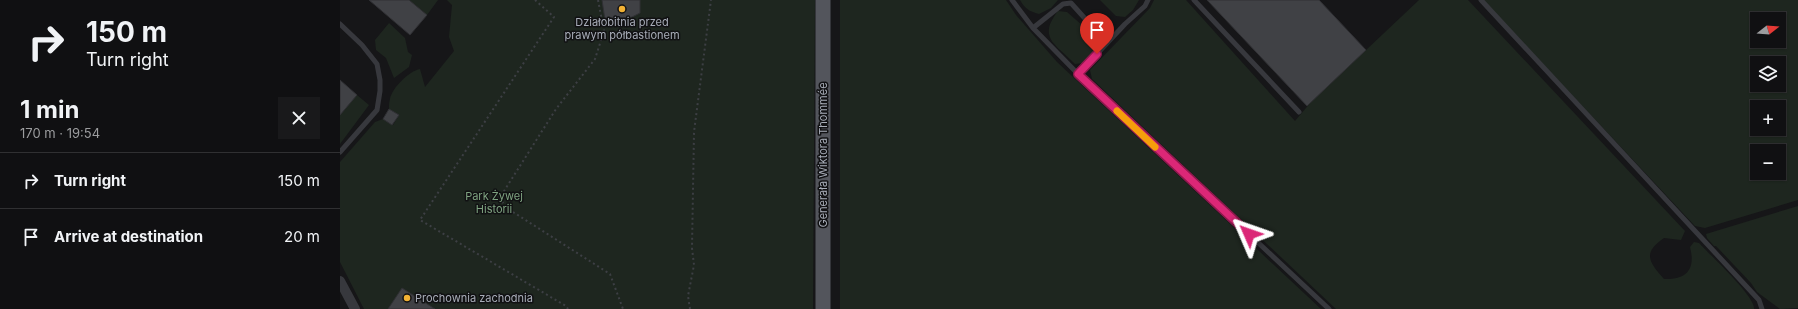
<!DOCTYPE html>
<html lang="en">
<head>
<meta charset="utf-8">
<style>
  :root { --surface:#101012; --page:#19191b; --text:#f1f3f6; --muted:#9c9d9f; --line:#303032 }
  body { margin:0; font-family:Inter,sans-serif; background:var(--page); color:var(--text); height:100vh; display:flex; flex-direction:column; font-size:15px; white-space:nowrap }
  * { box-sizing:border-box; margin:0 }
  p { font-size:13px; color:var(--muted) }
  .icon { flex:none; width:22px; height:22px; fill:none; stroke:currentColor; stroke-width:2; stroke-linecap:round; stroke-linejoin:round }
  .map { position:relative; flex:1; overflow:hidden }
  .side { display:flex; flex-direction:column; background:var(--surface); width:340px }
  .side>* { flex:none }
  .banner { background:#101012; color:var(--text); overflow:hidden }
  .needle { width:26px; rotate:73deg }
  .tools { position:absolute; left:1410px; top:12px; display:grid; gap:8px }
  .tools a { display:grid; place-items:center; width:36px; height:36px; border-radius:0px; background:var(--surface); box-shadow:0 1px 3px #0004,0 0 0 1px var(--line); font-size:20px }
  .pin { position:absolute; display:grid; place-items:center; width:34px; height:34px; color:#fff; margin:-41px -17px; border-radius:50% 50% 50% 0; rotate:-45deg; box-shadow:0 0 4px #0007 }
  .pin .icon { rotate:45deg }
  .me { position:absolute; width:44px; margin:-22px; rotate:313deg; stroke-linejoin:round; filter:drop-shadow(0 0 3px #0008) }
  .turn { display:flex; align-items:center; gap:14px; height:84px; padding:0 20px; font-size:18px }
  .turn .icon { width:52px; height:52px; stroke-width:2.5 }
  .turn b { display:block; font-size:28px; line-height:34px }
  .round { display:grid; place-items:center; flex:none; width:42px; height:42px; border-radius:0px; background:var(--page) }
  .overview { display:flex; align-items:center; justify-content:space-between; height:68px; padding:0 20px }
  h1 { font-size:24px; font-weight:700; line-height:30px }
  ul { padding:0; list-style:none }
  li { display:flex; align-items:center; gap:12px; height:56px; padding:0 20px; border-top:1px solid var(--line) }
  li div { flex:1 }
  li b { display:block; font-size:15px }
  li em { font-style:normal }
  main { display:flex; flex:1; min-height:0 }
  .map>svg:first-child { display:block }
</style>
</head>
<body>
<main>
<section class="side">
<div class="banner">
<div class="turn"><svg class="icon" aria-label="right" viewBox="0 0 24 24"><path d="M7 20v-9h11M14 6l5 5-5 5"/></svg><div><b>150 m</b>Turn right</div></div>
</div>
<div class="overview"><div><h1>1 min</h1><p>170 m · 19:54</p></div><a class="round"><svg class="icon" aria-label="close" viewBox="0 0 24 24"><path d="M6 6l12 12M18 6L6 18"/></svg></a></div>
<ul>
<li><svg class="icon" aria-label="right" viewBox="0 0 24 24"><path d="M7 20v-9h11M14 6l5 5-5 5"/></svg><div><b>Turn right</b></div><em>150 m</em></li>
<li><svg class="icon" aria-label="arrive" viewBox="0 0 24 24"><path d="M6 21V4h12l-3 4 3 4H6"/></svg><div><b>Arrive at destination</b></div><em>20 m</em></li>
</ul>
</section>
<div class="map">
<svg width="1458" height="309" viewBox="0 0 1458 309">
  <rect width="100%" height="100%" fill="#161618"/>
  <path fill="#1e261f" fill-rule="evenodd" d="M69,0h29l-11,15z
    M107,0h368l-2,309h-449l-24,-47v-100l35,-40 8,-3 10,6 6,-10 -10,-6c0,-4 0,-7 1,-10 2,-11 19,-28 30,-30l5,18 29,-36 -5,-14 3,-32z
    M500,0h166l10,15 41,47 264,247h-481z
    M680,0h38l-7,8 -12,6c-10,-3 -14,-5 -19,-14z
    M760,0h39l-6,10 -8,7 -9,-1z
    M814,0h32l109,121 16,-19 108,-102h49l217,231 -4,9 -17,-2c-22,15 -15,24 0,41 22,1 32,-9 26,-32l4,-5 5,1c10,11 57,54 55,66h-418l-244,-230 -2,-9 60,-62z
    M1143,0h315v200l-93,28 -10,-2zM1417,19h22v22h-22zM1417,63h22v22h-22zM1417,107h22v22h-22zM1417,151h22v22h-22z
    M718,11l9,1 31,27v8l-15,16 -8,1c-19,-20 -38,-26 -17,-53z
    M49,23l16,15 3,14 4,3 -3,12 -15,11 -8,-20 -10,-8 -1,-10z
    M17,95l12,10 -29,39v-29z
    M1458,206v102l-18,1 -23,-17 -6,-9 -35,-37h-2l-7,-8 -1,-4z"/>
  <path fill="#404145" stroke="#303034" d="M29,0h40l18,15 -17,20z
    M262,0h38v13l-8,4 -27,3z
    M867,0h112l47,50 -59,56z
    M0,80l17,15 -17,20z
    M49,109l10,6 -7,10 -9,-6z
    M62,288l33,21h-47z"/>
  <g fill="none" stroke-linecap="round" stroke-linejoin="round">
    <path stroke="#3d3f44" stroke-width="2" stroke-dasharray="2 3" stroke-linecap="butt" d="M195,0l19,17 -134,203 146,86 2,3
      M258,0l6,31 -9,28 -39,50 -57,90 14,13 97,62 13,35
      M350,309l-2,-13 6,-31 -2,-17 2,-116 17,-132"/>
    <path stroke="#37383d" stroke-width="5" d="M672,0l21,28 45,46 251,235
      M854,0l105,112
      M1141,0l278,300 3,9
      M0,24l22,21 15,19 3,16v11l-3,19 -37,42
      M693,28l30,-24 8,-1 36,40
      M738,74l47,-50 20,-18 3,-6"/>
    <path stroke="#37383d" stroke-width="10" d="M0,281l15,28"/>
    <path stroke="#53555c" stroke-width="15" d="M483,309v-309"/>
  </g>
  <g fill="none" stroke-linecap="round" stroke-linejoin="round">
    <defs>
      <path id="route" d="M757,54l-19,20 171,160"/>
    </defs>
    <use href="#route" stroke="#8e194d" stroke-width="10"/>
    <use href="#route" stroke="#db2777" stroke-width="7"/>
    <path stroke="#f59e0b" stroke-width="7" d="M777,111l38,36"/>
  </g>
  <g fill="#f2b134" stroke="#111113" stroke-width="1.5">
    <circle cx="282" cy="9" r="4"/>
    <circle cx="67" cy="298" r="4"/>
  </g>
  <g text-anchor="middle" stroke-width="3" stroke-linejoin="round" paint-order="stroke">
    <g font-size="11" fill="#a8adb8" stroke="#111113">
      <text x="282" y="26">Działobitnia przed<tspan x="282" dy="13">prawym półbastionem</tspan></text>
      <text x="75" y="302" text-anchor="start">Prochownia zachodnia</text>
    </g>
    <g font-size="11" fill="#a8adb8" stroke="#111113">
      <text transform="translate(483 155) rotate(-90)" y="4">Generała Wiktora Thommée</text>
    </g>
    <g font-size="11" fill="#7fa381" stroke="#111113">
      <text x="154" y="200">Park Żywej<tspan x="154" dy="13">Historii</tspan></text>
    </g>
  </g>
</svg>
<div class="tools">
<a><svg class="needle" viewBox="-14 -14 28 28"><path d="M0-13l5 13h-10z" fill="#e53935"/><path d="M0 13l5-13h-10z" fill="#9c9d9f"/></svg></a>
<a><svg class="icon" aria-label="layers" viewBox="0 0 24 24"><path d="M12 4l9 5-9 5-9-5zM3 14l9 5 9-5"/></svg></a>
<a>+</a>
<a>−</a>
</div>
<div class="pin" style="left:757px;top:54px;background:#d93025"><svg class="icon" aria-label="arrive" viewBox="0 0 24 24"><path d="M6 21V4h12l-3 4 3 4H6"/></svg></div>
<svg class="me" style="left:909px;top:234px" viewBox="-20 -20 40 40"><path d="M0-17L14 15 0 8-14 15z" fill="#db2777" stroke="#fff" stroke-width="4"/></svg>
</div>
</main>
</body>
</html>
